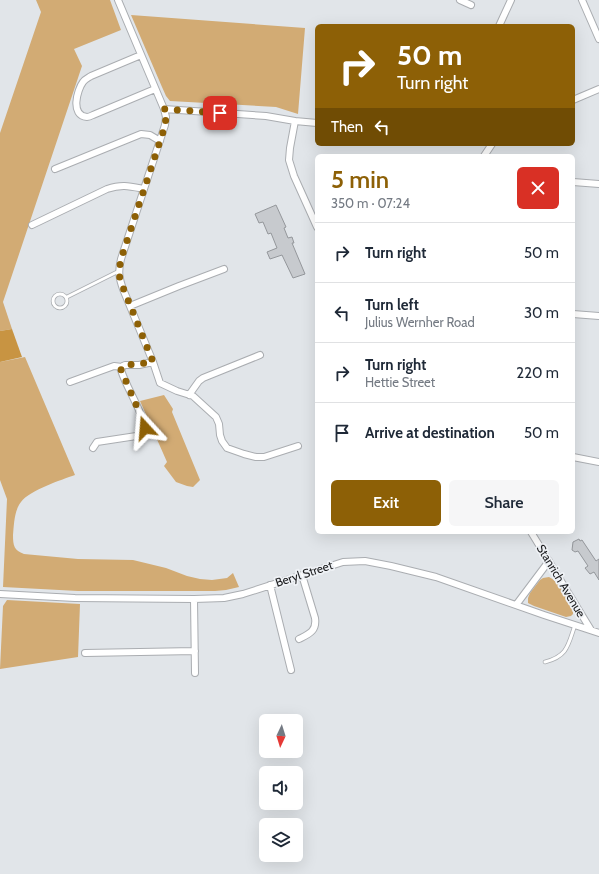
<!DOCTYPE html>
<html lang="en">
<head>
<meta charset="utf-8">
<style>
  :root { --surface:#fff; --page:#f6f6f7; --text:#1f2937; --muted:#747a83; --line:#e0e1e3; --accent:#8d6006 }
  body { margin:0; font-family:Cabin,sans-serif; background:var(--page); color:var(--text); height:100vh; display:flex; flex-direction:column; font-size:15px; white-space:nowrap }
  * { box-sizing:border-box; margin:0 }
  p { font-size:13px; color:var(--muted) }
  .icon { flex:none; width:22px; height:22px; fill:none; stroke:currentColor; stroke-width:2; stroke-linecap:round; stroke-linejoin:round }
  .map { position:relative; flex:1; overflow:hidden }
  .drawer { position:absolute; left:315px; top:154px; width:260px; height:380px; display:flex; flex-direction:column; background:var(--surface); border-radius:6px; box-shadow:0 4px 16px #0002 }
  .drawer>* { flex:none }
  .top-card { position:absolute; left:315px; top:24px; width:260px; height:122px; border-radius:6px; box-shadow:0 4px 16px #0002; background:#8d6006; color:#fff; overflow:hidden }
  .needle { width:26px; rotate:184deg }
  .tools { position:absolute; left:259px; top:714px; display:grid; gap:8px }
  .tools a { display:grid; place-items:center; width:44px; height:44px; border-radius:6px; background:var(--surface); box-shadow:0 4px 16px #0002; font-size:20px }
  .pin { position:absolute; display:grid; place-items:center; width:34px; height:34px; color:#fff; margin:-17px; border-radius:8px; box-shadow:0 2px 6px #0006 }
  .me { position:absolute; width:44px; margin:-22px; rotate:341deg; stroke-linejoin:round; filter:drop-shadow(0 0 3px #0008) }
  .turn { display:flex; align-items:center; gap:14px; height:84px; padding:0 16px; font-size:18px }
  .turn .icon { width:52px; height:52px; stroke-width:2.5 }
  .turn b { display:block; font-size:28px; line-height:34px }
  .then { display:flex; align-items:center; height:38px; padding:0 16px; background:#0003; gap:8px; font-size:15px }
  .round { display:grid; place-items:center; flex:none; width:42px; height:42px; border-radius:6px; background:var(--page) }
  .overview { display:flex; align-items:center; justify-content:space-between; height:68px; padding:0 16px }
  h1 { font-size:24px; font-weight:600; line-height:30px; color:var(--accent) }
  .primary-button { display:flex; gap:8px; margin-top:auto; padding:8px 16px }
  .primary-button a { flex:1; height:46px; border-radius:6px; background:var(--accent); color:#fff; font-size:16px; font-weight:600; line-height:46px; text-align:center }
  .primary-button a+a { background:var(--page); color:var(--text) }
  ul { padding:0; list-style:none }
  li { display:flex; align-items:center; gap:12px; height:60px; padding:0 16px; border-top:1px solid var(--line) }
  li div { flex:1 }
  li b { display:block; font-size:15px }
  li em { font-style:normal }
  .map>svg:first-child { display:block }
</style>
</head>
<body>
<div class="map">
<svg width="599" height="874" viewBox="0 0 599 874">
  <rect width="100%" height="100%" fill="#e1e5e9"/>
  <path fill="#d2ab74" d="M36,0h74l11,30 -47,19 8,17 -79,236 9,27 -12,2v-198l41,-121z
    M131,15l174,13 -7,86 -22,-7 -106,-6 -4,-5 -4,-9z
    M25,357l50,118c-14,5 -45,15 -54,27 -7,9 -7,23 -8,33 0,11 1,15 11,19l54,5 55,1 33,8 21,8 13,3 12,1 15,-2 6,-5 6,14 -13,3 -11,1h-137l-75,-4 4,-88 -7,-19v-118z
    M164,395l9,14 -1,3 28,68 -7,7 -6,-1 -11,-4 -12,-16 3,-4 -27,-61z
    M549,577c11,5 16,19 23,30l1,3v4l-2,2 -5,1 -32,-11 -6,-3v-5l2,-5 10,-13 3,-2z
    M7,600l73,4 -2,53 -78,12 3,-63z"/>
  <path fill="#c89442" d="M12,329l10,28 -22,5v-31z"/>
  <path fill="#c7cace" stroke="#94979b" d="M276,205l10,22 -2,1 4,10 4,-1 2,6h-2l13,31 -12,4 -11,-23 -12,4 -3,-7 10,-4 -6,-15 -3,1 -5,-12 -4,1 -4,-9z
    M579,539l1,2 2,-1 14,21 3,-2v21l-5,-8 -4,2 -5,-6 3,-2 -10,-15 -3,1 -3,-2 1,-8z"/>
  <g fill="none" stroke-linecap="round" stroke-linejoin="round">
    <defs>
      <path id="service" d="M53 301a7 7 0 1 1 14 0a7 7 0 1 1-14 0Z
        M67,297l52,-26
        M545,662c23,-6 23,-17 30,-37"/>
      <path id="minor" d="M118,0l46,109 2,8 -1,8 -44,134c-3,12 -2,19 2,30l30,73 7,21 17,8 16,5 23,21 3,7 1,11 2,6 5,7 17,6 12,3h8l34,-11
        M460,0l11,5
        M582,0l17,39
        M499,26l12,-26
        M141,55l-50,21c-3,2 -6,3 -8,6 -6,8 -13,34 4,35 2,0 4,-1 6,-2l62,-26
        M573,100l26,-11
        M164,109l102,7 29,5 22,2
        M295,121l-5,27 -1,12 5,16 23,51
        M484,156l8,-12
        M55,169l86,-35 9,1 10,6
        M573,182l26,2
        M32,225l75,-36c15,-5 22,-3 37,0
        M130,306l49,-20 45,-17
        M573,314l26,2
        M70,382l44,-16 8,1
        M189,395l10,-14 4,-3 57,-23
        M93,448l4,-6 46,-7 2,-2c-1,-21 -18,-43 -24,-63l2,-4 2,-1h14l14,-3
        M573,457l26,5
        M531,532l60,98
        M270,585l21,85
        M0,594l75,4 119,1 30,-1 19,-4 100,-32 22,-1 26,5 45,11 108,38 55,18
        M194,599l1,74
        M516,605l33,-44
        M299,639c10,-5 18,-8 16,-21l-13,-43
        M85,653l110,-2"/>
    </defs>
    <use href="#service" stroke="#aaadb1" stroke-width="4.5"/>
    <use href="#minor" stroke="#aaadb1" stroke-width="8"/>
    <use href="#service" stroke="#fff" stroke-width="3"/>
    <use href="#minor" stroke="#fff" stroke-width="6"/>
  </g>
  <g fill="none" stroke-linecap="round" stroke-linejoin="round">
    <path stroke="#8d6006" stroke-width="7" stroke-dasharray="0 12.6" d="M145,428l-7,-19 -17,-39 2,-4 2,-1 14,-1 14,-2 -33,-82 -1,-9 2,-12 44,-133 1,-9 -2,-8 56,4"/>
  </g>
  <g text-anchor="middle" stroke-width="3.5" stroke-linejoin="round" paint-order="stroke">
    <g font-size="12" fill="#1b1c1e" stroke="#eff2f6">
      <text transform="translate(304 574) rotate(-18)" y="4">Beryl Street</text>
      <text transform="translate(561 581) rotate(59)" y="4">Stanrich Avenue</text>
    </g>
  </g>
</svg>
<div class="tools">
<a><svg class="needle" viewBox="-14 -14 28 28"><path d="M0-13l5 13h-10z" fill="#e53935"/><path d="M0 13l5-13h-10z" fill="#747a83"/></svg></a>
<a><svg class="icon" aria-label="sound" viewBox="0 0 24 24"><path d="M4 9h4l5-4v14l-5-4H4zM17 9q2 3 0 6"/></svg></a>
<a><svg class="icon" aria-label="layers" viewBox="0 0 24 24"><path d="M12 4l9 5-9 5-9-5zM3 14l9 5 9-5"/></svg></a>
</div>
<div class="pin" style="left:220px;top:113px;background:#d93025"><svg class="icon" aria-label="arrive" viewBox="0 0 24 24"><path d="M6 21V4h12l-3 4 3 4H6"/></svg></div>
<svg class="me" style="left:145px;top:428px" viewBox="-20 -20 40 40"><path d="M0-17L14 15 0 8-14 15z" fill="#8d6006" stroke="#fff" stroke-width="4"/></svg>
<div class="top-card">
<div class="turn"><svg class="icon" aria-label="right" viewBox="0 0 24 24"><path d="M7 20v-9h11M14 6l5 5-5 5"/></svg><div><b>50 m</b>Turn right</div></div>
<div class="then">Then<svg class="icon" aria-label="left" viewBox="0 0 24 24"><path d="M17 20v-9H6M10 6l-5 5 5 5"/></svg></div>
</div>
<section class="drawer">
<div class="overview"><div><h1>5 min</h1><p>350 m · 07:24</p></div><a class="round" style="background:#d93025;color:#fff"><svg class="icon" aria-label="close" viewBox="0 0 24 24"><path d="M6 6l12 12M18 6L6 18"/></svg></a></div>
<ul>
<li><svg class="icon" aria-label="right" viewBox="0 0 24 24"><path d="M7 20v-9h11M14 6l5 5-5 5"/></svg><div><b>Turn right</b></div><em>50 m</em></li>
<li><svg class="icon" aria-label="left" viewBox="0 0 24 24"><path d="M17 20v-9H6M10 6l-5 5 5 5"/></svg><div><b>Turn left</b><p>Julius Wernher Road</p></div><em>30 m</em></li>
<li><svg class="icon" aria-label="right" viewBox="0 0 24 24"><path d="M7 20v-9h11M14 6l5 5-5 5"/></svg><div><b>Turn right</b><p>Hettie Street</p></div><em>220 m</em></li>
<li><svg class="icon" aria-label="arrive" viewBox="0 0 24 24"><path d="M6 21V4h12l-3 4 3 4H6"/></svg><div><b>Arrive at destination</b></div><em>50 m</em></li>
</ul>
<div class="primary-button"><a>Exit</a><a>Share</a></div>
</section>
</div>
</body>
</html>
